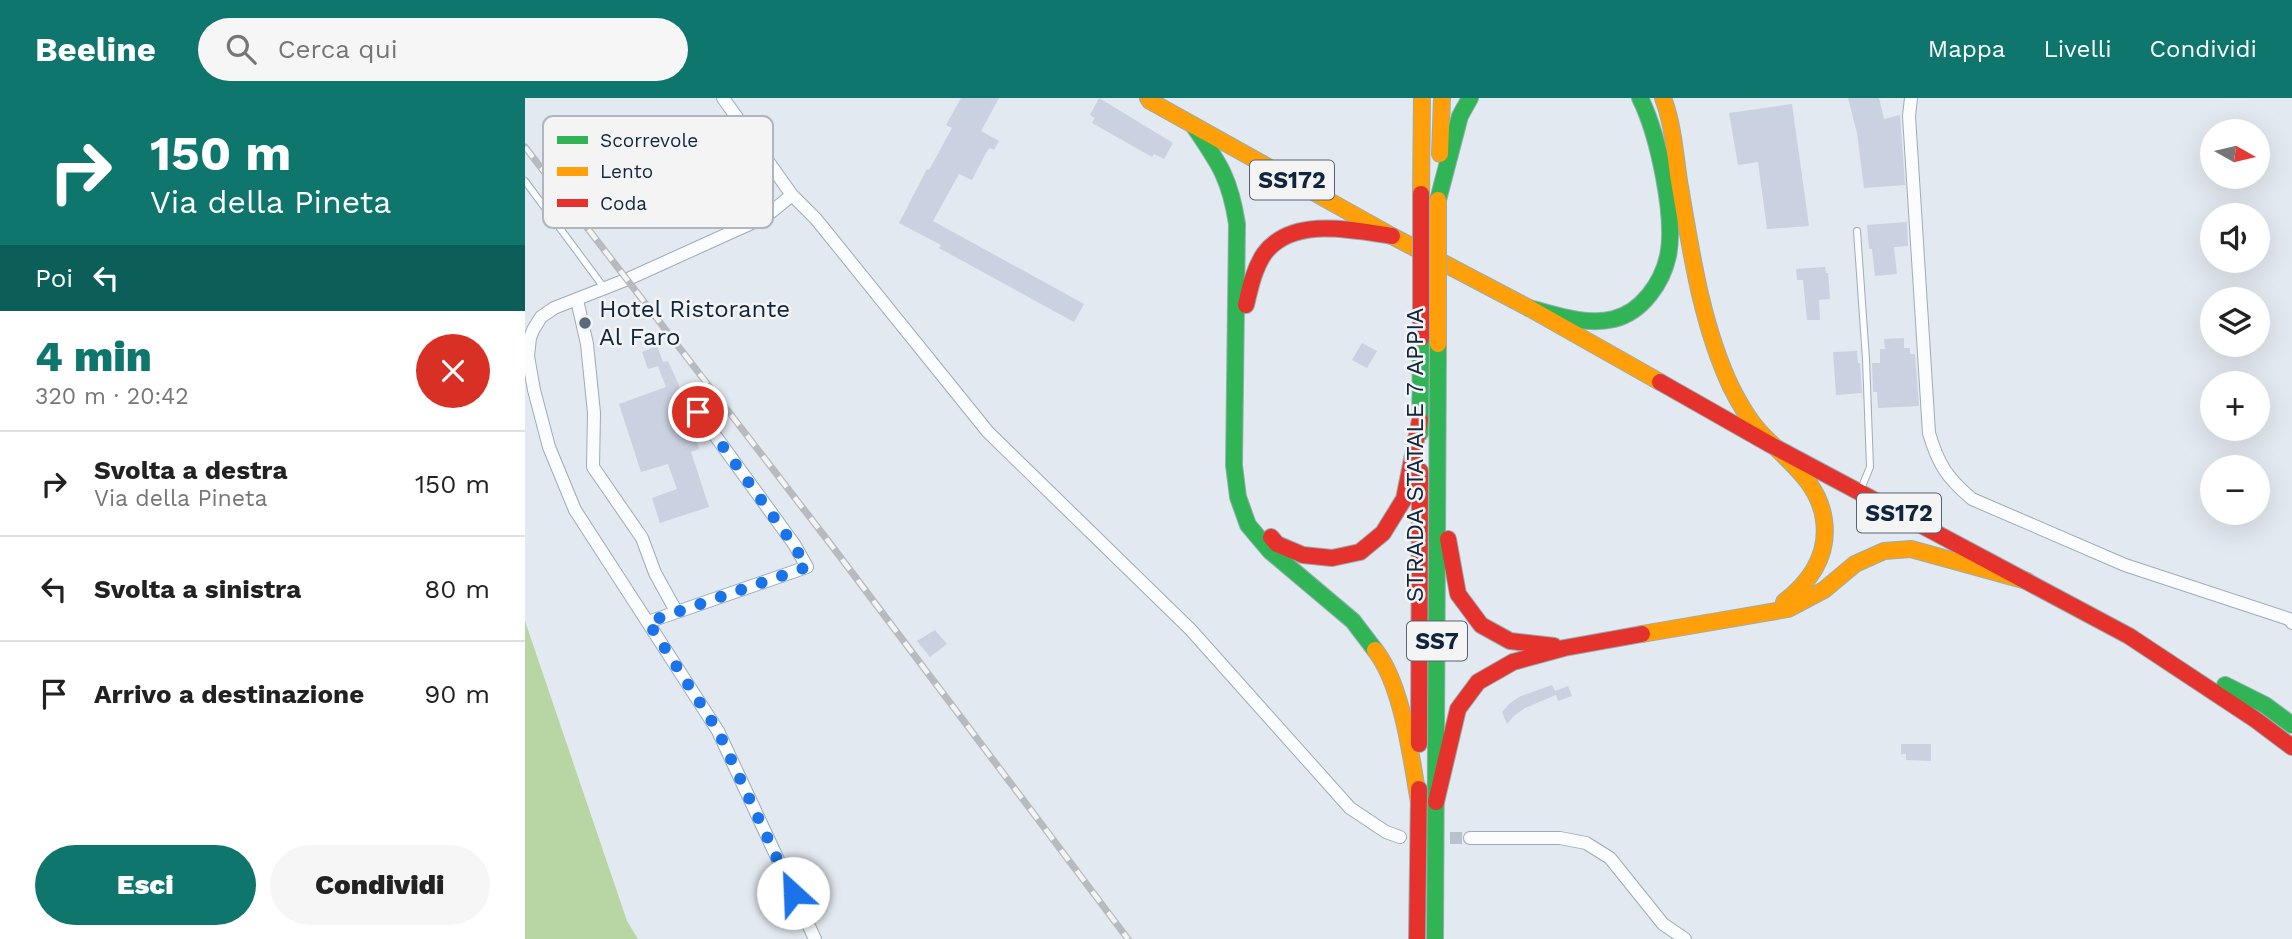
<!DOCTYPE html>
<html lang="it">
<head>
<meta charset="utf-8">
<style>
  :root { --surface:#fff; --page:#f6f6f6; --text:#222; --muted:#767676; --line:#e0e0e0; --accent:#0f766e }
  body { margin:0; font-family:"Work Sans",sans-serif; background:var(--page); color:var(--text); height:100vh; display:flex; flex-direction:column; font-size:26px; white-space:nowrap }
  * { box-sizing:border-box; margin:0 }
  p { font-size:23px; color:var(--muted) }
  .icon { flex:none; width:38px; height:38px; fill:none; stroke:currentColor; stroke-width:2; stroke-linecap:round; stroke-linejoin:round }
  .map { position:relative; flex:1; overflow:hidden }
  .drawer { display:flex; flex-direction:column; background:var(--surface); width:525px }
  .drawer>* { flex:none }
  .guide { background:#0f766e; color:#fff; overflow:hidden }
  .needle { width:46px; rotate:98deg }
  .fabs { position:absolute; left:1675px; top:21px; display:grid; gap:14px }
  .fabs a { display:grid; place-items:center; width:70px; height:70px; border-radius:50%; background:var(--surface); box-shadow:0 7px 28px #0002; font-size:35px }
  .pin { position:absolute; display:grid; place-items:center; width:60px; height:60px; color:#fff; margin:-30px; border:4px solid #fff; border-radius:50%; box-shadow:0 2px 7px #0007 }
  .me { position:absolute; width:77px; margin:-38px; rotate:335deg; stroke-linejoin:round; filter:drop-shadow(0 0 5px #0008) }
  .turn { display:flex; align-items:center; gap:24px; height:147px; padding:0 35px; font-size:32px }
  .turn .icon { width:91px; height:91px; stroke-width:2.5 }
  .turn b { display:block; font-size:49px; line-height:60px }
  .then { display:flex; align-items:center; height:66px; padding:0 35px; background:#0003; gap:14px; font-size:26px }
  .round { display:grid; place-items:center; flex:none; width:74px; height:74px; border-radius:37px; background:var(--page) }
  .summary { display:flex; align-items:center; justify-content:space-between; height:119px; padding:0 35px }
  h1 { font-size:42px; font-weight:800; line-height:52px; color:var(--accent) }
  .action { display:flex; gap:14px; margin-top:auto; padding:14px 35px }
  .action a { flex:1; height:80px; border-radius:42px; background:var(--accent); color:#fff; font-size:28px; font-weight:800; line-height:80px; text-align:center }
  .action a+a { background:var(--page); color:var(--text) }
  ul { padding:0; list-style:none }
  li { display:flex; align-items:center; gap:21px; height:105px; padding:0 35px; border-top:2px solid var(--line) }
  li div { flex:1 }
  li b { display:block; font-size:26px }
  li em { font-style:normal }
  header { display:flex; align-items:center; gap:42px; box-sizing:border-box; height:98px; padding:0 35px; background:var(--accent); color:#fff }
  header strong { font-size:33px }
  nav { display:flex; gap:38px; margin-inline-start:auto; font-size:24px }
  .search { width:490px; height:63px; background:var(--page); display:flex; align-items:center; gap:18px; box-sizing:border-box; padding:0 24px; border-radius:38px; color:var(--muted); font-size:26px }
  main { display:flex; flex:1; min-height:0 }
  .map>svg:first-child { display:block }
</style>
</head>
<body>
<header>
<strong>Beeline</strong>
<div class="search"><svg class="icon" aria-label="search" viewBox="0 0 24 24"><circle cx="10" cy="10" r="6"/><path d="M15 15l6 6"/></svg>Cerca qui</div>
<nav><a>Mappa</a><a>Livelli</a><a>Condividi</a></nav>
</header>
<main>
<section class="drawer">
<div class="guide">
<div class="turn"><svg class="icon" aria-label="right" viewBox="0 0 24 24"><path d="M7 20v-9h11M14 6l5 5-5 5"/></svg><div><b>150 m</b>Via della Pineta</div></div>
<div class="then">Poi<svg class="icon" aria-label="left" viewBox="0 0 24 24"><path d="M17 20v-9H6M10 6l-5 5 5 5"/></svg></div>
</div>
<div class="summary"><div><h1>4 min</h1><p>320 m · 20:42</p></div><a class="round" style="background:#d93025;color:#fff"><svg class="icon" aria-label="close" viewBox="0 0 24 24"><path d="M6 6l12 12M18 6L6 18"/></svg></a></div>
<ul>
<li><svg class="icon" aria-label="right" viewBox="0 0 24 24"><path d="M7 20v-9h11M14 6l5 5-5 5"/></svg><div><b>Svolta a destra</b><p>Via della Pineta</p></div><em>150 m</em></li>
<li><svg class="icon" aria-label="left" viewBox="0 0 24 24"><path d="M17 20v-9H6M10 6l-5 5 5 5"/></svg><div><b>Svolta a sinistra</b></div><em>80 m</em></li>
<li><svg class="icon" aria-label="arrive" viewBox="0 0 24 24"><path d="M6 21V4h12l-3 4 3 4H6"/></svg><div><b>Arrivo a destinazione</b></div><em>90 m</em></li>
</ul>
<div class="action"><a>Esci</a><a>Condividi</a></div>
</section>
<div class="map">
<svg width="1767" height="841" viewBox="0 0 1767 841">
  <rect width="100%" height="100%" fill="#e3e9f0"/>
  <path fill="#b7d6a4" d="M0,523l102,300 11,18h-113z"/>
  <path fill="#cad1e0" d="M436,0h38l-18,33 18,10 -5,9 -4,-2 -3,3 -15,29 -13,-6 -26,47 151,83 -10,18 -135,-74 2,-3 -42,-22 28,-54 2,1 23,-42 -6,-3z
    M574,0l74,45 -9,16 -10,-5 -2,3 -60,-34 3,-5 -5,-3z
    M1323,0h31l5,21 16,-4 5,70 -41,3 -7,-55z
    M1267,6l17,122 -42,3 -9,-67 -20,3 -9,-52z
    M1382,124l1,24 -14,1 3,27 -22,2 -3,-27h-3l-2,-24z
    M1300,169l1,6h2l2,26 -11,1 1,20h-13l-4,-40h-6l-1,-11z
    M1379,240v10h6v6h5l4,52 -41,2 -1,-16h-4l-1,-29h8v-14h5l-1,-10z
    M837,245l15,8 -10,17 -15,-8z
    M132,248l6,16 5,-1 10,22 21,66 -8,3 18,55 -49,16 -8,-25 25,-9 -9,-25 -27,8 -22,-68 47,-17 -8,-21 -10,3 -6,-17z
    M1332,253l1,12h2l2,30 -26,2 -3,-43z
    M410,532l12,14 -17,13 -13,-16z
    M1027,587l3,6 13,-5 4,10 -14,5 -2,-6 -31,13 -11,8 -7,8 -5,-12 8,-9 11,-7z
    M1376,646h30v17l-25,-1v-6h-5z"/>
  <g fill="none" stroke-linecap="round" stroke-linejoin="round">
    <path stroke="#b9c2cc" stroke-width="12" stroke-dasharray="12 6" stroke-linecap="butt" d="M907,740h38"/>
    <defs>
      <path id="lane" d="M0,83l80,108
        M1332,133l9,128 4,108 -9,22"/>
      <path id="street" d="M198,0l69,97 24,24 172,213 203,198 159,178 36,24 14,5
        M1386,0l-2,18 20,317c9,31 18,45 43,66l153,66 164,54 3,4
        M267,97l-27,22 -137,62 -74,29 -13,9 -8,13 -3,8 -2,18 6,34 15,57 26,63 143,221 97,208
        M52,202l10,44 7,69 -1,54 49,71 13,35 21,38
        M123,524l159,-55 -13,-23 -96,-132
        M945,740h90l26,5 24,15 53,66 22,15"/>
      <path id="fast" d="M668,27c26,38 37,53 44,99l-3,241 4,32 10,28 22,26 83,70 22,29
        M913,102l22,-84 10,-18
        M1004,210c27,7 57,18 85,11 28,-7 48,-36 54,-63 8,-39 -10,-122 -28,-158
        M895,335l1,-95
        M1700,587l40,20 27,20
        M910,841l3,-595"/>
      <path id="slow" d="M623,0l2,3
        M1138,0c10,26 12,56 16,83 12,70 22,142 52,206 8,16 17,32 29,45 25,27 59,49 64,88 5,35 -14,62 -40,82
        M625,3l242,135 137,72 131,74
        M915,56l2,-56
        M896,96l1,-96
        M1117,536l146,-25 36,-19 31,-26 29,-13 27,-2 116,32
        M850,552c28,36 36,108 44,152"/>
      <path id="jam" d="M721,207c4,-17 8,-36 18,-51 28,-38 88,-24 128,-18
        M1135,284l111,63 358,191
        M746,439l6,7 26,11 29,3 28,-6 23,-19 21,-34 16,-79
        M923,441l10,55 23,31 29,16 44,5
        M1604,538l127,84 36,27
        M894,646l1,-273
        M911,704l22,-93 20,-27 35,-20 51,-14 78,-14
        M892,841l2,-150"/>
    </defs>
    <use href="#lane" stroke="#9eabba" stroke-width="8"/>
    <use href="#street" stroke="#9eabba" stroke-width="14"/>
    <use href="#fast" stroke="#94aeb2" stroke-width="18"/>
    <use href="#slow" stroke="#94aeb2" stroke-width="18"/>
    <use href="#jam" stroke="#94aeb2" stroke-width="18"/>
    <use href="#lane" stroke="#fbfcfd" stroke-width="6"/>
    <use href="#street" stroke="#fbfcfd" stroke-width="12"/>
    <use href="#fast" stroke="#30b455" stroke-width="16"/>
    <use href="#slow" stroke="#ff9f0a" stroke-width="16"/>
    <use href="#jam" stroke="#e5322d" stroke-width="16"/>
    <defs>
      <path id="rail" d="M0,49l307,399 296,393"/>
    </defs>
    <use href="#rail" stroke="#b7babe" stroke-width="7"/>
    <use href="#rail" stroke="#f4f4f4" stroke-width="4.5" stroke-dasharray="13" stroke-linecap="butt"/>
    <defs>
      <path id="slow-bridge" d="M913,102v144"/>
      <path id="jam-bridge" d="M896,96v144"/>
    </defs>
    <use href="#slow-bridge" stroke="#94aeb2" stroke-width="18" stroke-linecap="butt"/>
    <use href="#jam-bridge" stroke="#94aeb2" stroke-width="18" stroke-linecap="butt"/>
    <use href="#slow-bridge" stroke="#ff9f0a" stroke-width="16"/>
    <use href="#jam-bridge" stroke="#e5322d" stroke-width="16"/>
  </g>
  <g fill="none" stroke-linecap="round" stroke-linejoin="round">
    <path stroke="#1a73e8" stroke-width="12" stroke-dasharray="0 21.6" d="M173,314l95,132 14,23 -159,55 70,109 75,162"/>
  </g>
  <circle fill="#596a7c" stroke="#f4f4f4" stroke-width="2.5" cx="60" cy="225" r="7"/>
  <g text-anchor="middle" stroke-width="5" stroke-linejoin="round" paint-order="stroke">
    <g fill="#f4f4f4" stroke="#546475" stroke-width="2">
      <rect x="725" y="62.5" width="84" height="39" rx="5"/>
      <rect x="1332" y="395.5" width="84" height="39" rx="5"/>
      <rect x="882" y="523.5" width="60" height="39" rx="5"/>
    </g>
    <g font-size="23" font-weight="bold" fill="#0f263e">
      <text x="767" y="90">SS172</text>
      <text x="1374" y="423">SS172</text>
      <text x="912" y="551">SS7</text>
    </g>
    <g font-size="24" fill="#0f263e" stroke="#f4f4f4" text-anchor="start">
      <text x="74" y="219">Hotel Ristorante<tspan x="74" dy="28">Al Faro</tspan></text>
    </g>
    <g font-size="24" fill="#0f263e" stroke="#f4f4f4">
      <text transform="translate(890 357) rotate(-90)" y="8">STRADA STATALE 7 APPIA</text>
    </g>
  </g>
  <rect x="18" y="18" width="230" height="112" rx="10" fill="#f4f4f4" stroke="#afb6bd" stroke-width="2"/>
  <rect x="32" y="38" width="31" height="8" fill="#30b455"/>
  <rect x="32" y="69" width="31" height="9" fill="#ff9f0a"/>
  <rect x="32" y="101" width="31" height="8" fill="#e5322d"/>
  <g font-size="19" fill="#0f263e">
    <text x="75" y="49">Scorrevole</text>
    <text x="75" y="80">Lento</text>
    <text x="75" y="112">Coda</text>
  </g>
</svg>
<div class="fabs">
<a><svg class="needle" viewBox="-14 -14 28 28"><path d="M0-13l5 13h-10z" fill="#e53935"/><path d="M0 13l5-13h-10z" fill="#767676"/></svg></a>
<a><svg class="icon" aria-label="sound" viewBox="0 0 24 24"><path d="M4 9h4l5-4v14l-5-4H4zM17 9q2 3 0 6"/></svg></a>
<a><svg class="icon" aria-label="layers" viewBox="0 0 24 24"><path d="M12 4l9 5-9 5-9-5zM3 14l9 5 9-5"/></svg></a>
<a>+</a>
<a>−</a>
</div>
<div class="pin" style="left:173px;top:314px;background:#d93025"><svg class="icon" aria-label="arrive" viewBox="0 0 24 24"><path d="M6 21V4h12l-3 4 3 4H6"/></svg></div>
<svg class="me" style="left:268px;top:795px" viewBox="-20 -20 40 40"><circle r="19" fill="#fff"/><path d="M0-13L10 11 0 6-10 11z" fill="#1a73e8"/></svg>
</div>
</main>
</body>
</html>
